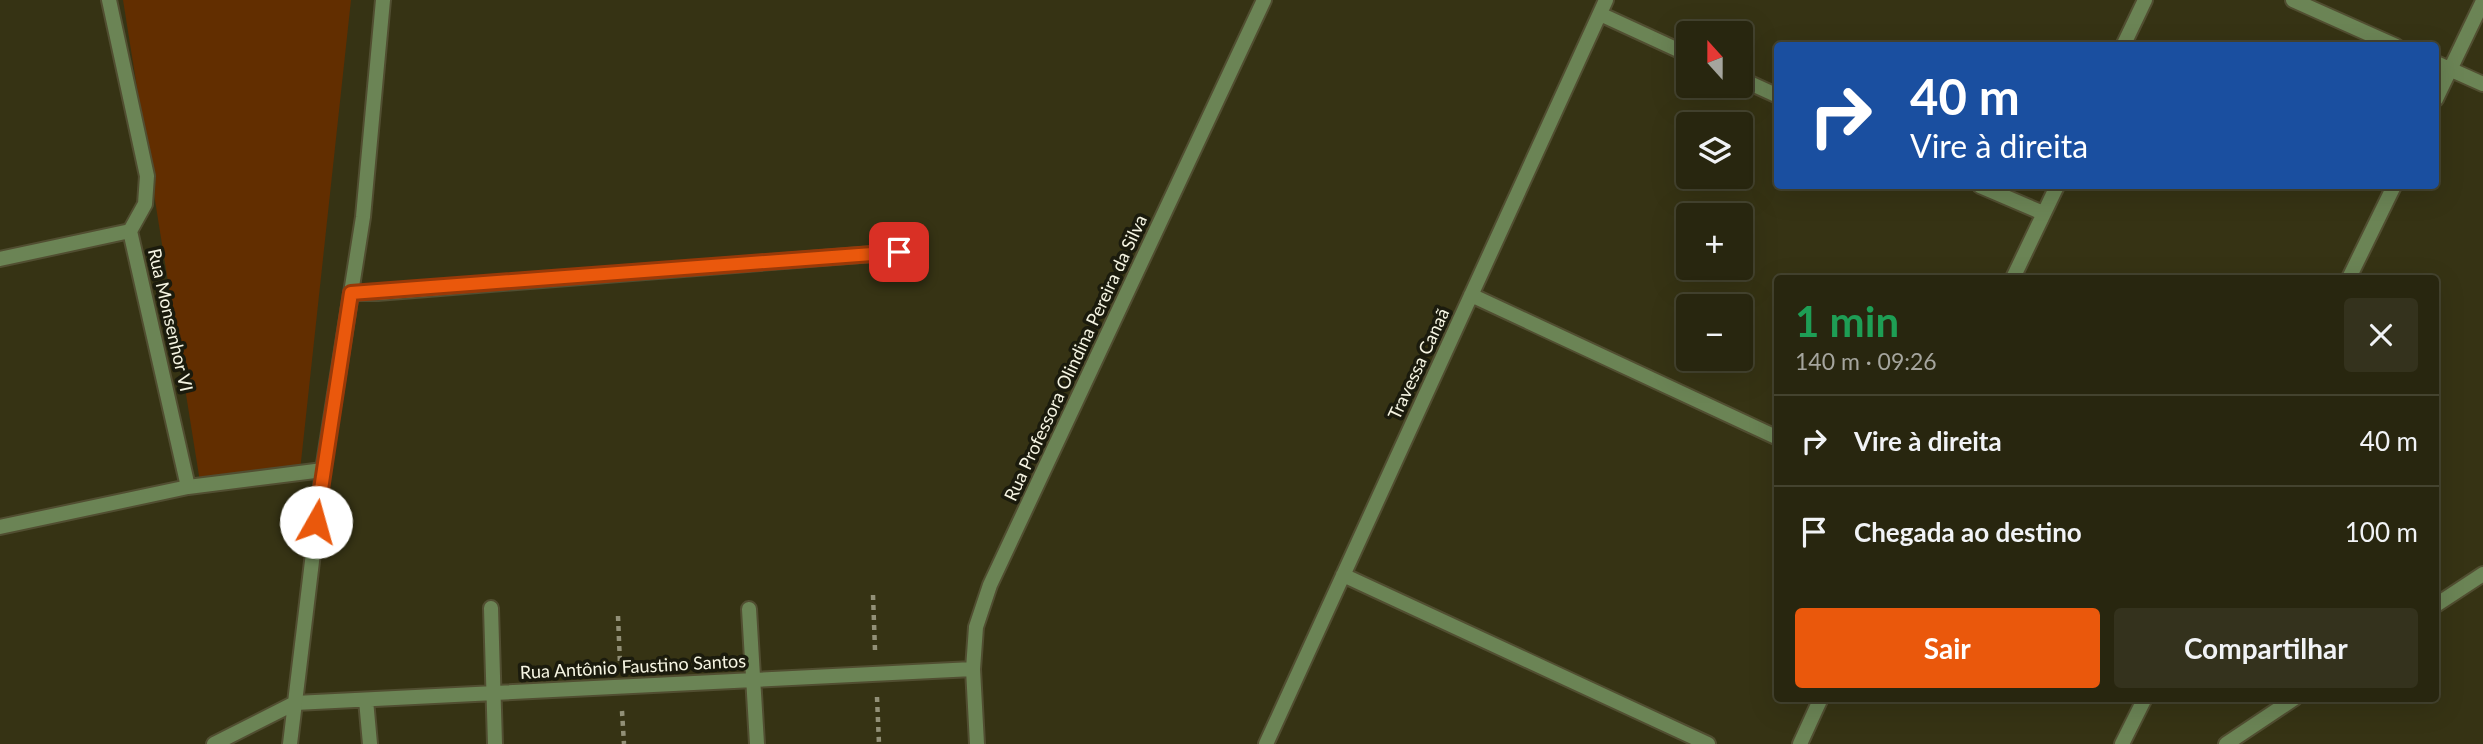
<!DOCTYPE html>
<html lang="pt">
<head>
<meta charset="utf-8">
<style>
  :root { --surface:#28260f; --page:#34321d; --text:#f1f3f6; --muted:#a5a59e; --line:#44432f; --accent:#ea580c }
  body { margin:0; font-family:Lato,sans-serif; background:var(--page); color:var(--text); height:100vh; display:flex; flex-direction:column; font-size:26px; white-space:nowrap }
  * { box-sizing:border-box; margin:0 }
  p { font-size:23px; color:var(--muted) }
  .icon { flex:none; width:38px; height:38px; fill:none; stroke:currentColor; stroke-width:2; stroke-linecap:round; stroke-linejoin:round }
  .map { position:relative; flex:1; overflow:hidden }
  .side { position:absolute; left:1774px; top:275px; width:665px; height:427px; display:flex; flex-direction:column; background:var(--surface); border-radius:7px; box-shadow:0 7px 28px #0002,0 0 0 2px var(--line) }
  .side>* { flex:none }
  .guide { position:absolute; left:1774px; top:42px; width:665px; height:147px; border-radius:7px; box-shadow:0 7px 28px #0002,0 0 0 2px var(--line); background:#1a4fa0; color:#fff; overflow:hidden }
  .needle { width:46px; rotate:339deg }
  .controls { position:absolute; left:1676px; top:21px; display:grid; gap:14px }
  .controls a { display:grid; place-items:center; width:77px; height:77px; border-radius:7px; background:var(--surface); box-shadow:0 7px 28px #0002,0 0 0 2px var(--line); font-size:35px }
  .pin { position:absolute; display:grid; place-items:center; width:60px; height:60px; color:#fff; margin:-30px; border-radius:14px; box-shadow:0 4px 10px #0006 }
  .me { position:absolute; width:77px; margin:-38px; rotate:7deg; stroke-linejoin:round; filter:drop-shadow(0 0 5px #0008) }
  .turn { display:flex; align-items:center; gap:24px; height:147px; padding:0 21px; font-size:32px }
  .turn .icon { width:91px; height:91px; stroke-width:2.5 }
  .turn b { display:block; font-size:49px; line-height:60px }
  .round { display:grid; place-items:center; flex:none; width:74px; height:74px; border-radius:7px; background:var(--page) }
  .summary { display:flex; align-items:center; justify-content:space-between; height:119px; padding:0 21px }
  h1 { font-size:42px; font-weight:700; line-height:52px; color:#1e9e55 }
  .primary-button { display:flex; gap:14px; margin-top:auto; padding:14px 21px }
  .primary-button a { flex:1; height:80px; border-radius:7px; background:var(--accent); color:#fff; font-size:28px; font-weight:700; line-height:80px; text-align:center }
  .primary-button a+a { background:var(--page); color:var(--text) }
  ul { padding:0; list-style:none }
  li { display:flex; align-items:center; gap:21px; height:91px; padding:0 21px; border-top:2px solid var(--line) }
  li div { flex:1 }
  li b { display:block; font-size:26px }
  li em { font-style:normal }
  .map>svg:first-child { display:block }
</style>
</head>
<body>
<div class="map">
<svg width="2483" height="744" viewBox="0 0 2483 744">
  <rect width="100%" height="100%" fill="#363314"/>
  <path fill="#622e00" d="M123,0h228l-51,471 -100,11z"/>
  <g fill="none" stroke-linecap="round" stroke-linejoin="round">
    <defs>
      <path id="service" d="M377,293l522,-41"/>
      <path id="minor" d="M109,0l38,176 -2,28 -15,27 58,256
        M2293,0l103,46
        M1600,14l89,41
        M2123,46l22,-46
        M2436,63l47,21
        M1741,79l37,17
        M2436,99l47,-98
        M1980,186l63,27
        M0,259l130,-28
        M2013,278l44,-92
        M2349,278l45,-92
        M351,293h26
        M1471,295l307,143
        M0,527l188,-40 135,-17
        M1343,575l365,169
        M491,608l4,136
        M749,609l8,135
        M366,700l4,44
        M295,703l678,-34
        M977,744l-4,-75 3,-42 14,-42 274,-585
        M1266,744l340,-744
        M1800,744l21,-46
        M2122,744l23,-46"/>
      <path id="tertiary" d="M2436,605l47,-31
        M214,744l81,-41
        M290,744l33,-274 40,-253 20,-217
        M2226,744l69,-46"/>
    </defs>
    <use href="#service" stroke="#514e31" stroke-width="18"/>
    <use href="#minor" stroke="#514e31" stroke-width="18"/>
    <use href="#tertiary" stroke="#514e31" stroke-width="18"/>
    <path stroke="#929077" stroke-width="4.5" stroke-dasharray="5 5" stroke-linecap="butt" d="M873,595l2,55
      M618,616l2,48
      M877,697l2,47
      M622,711l2,33"/>
    <use href="#service" stroke="#6b8455" stroke-width="14"/>
    <use href="#minor" stroke="#6b8455" stroke-width="14"/>
    <use href="#tertiary" stroke="#6b8455" stroke-width="14"/>
  </g>
  <g fill="none" stroke-linecap="round" stroke-linejoin="round">
    <defs>
      <path id="route" d="M316,522l35,-229 548,-41"/>
    </defs>
    <use href="#route" stroke="#983908" stroke-width="18"/>
    <use href="#route" stroke="#ea580c" stroke-width="12"/>
  </g>
  <g text-anchor="middle" stroke-width="7" stroke-linejoin="round" paint-order="stroke">
    <g font-size="18" fill="#f6f5e3" stroke="#1b1b0d">
      <text transform="translate(170 320) rotate(77)" y="6">Rua Monsenhor VI</text>
      <text transform="translate(1076 358) rotate(-65)" y="6">Rua Professora Olindina Pereira da Silva</text>
      <text transform="translate(1419 364) rotate(-65)" y="6">Travessa Canaã</text>
      <text transform="translate(633 667) rotate(-3)" y="6">Rua Antônio Faustino Santos</text>
    </g>
  </g>
</svg>
<div class="controls">
<a><svg class="needle" viewBox="-14 -14 28 28"><path d="M0-13l5 13h-10z" fill="#e53935"/><path d="M0 13l5-13h-10z" fill="#a5a59e"/></svg></a>
<a><svg class="icon" aria-label="layers" viewBox="0 0 24 24"><path d="M12 4l9 5-9 5-9-5zM3 14l9 5 9-5"/></svg></a>
<a>+</a>
<a>−</a>
</div>
<div class="pin" style="left:899px;top:252px;background:#d93025"><svg class="icon" aria-label="arrive" viewBox="0 0 24 24"><path d="M6 21V4h12l-3 4 3 4H6"/></svg></div>
<svg class="me" style="left:316px;top:522px" viewBox="-20 -20 40 40"><circle r="19" fill="#fff"/><path d="M0-13L10 11 0 6-10 11z" fill="#ea580c"/></svg>
<div class="guide">
<div class="turn"><svg class="icon" aria-label="right" viewBox="0 0 24 24"><path d="M7 20v-9h11M14 6l5 5-5 5"/></svg><div><b>40 m</b>Vire à direita</div></div>
</div>
<section class="side">
<div class="summary"><div><h1>1 min</h1><p>140 m · 09:26</p></div><a class="round"><svg class="icon" aria-label="close" viewBox="0 0 24 24"><path d="M6 6l12 12M18 6L6 18"/></svg></a></div>
<ul>
<li><svg class="icon" aria-label="right" viewBox="0 0 24 24"><path d="M7 20v-9h11M14 6l5 5-5 5"/></svg><div><b>Vire à direita</b></div><em>40 m</em></li>
<li><svg class="icon" aria-label="arrive" viewBox="0 0 24 24"><path d="M6 21V4h12l-3 4 3 4H6"/></svg><div><b>Chegada ao destino</b></div><em>100 m</em></li>
</ul>
<div class="primary-button"><a>Sair</a><a>Compartilhar</a></div>
</section>
</div>
</body>
</html>
